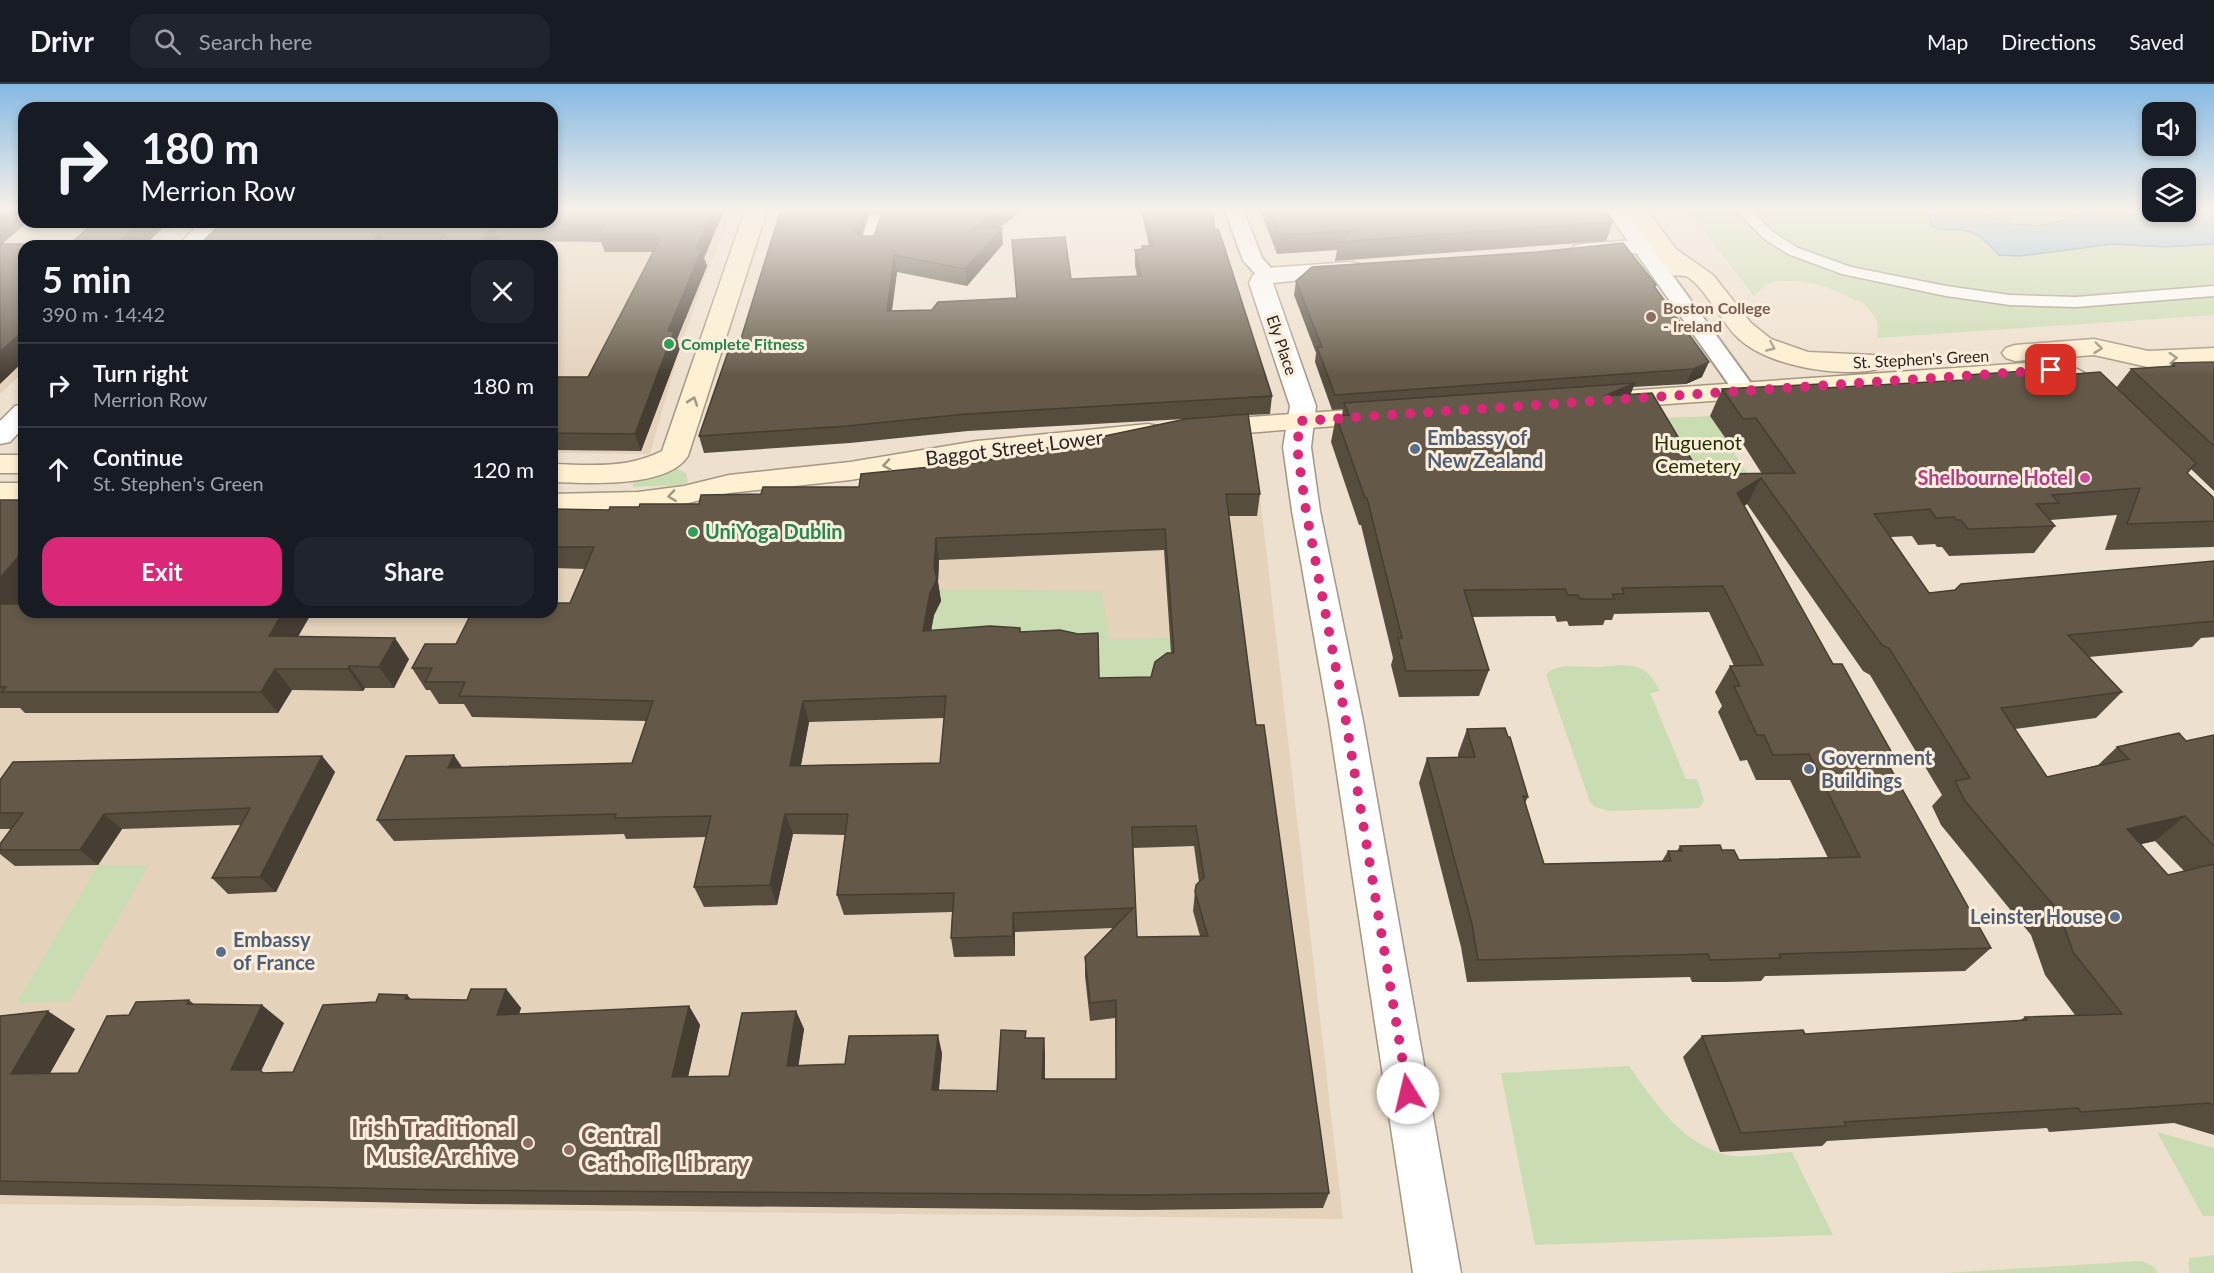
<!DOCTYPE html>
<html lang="en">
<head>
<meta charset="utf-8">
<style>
  :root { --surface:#171b24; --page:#20242c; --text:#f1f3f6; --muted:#9ea1a6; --line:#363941; --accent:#db2777 }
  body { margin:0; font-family:Lato,sans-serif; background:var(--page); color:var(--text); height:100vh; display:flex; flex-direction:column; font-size:22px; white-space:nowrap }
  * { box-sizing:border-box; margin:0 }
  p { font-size:20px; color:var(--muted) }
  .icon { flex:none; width:33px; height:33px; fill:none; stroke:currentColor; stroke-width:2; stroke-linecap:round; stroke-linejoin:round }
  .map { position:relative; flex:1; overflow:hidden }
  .details { position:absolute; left:18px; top:156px; width:540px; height:378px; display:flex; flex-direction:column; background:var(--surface); border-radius:18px; box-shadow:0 3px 9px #0003 }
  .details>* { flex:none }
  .guide { position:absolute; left:18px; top:18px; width:540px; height:126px; border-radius:18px; box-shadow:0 3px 9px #0003; background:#171b24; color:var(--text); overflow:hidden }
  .buttons { position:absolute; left:2142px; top:18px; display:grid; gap:12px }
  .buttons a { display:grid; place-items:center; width:54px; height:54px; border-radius:12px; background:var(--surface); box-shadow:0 3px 9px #0003; font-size:30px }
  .pin { position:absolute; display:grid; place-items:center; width:51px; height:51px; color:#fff; margin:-26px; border-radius:12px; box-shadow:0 3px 9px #0006 }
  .me { position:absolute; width:66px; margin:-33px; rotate:351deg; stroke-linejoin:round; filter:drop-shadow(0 0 4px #0008) }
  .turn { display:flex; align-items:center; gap:21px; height:126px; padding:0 24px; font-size:27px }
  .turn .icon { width:78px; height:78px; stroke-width:2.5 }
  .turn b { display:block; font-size:42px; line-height:51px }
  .round { display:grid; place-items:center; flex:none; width:63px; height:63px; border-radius:18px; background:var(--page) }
  .summary { display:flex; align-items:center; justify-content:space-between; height:102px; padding:0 24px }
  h1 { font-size:36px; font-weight:700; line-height:45px }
  .cta { display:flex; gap:12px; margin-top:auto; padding:12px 24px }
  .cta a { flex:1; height:69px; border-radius:18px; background:var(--accent); color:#fff; font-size:24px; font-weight:700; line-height:69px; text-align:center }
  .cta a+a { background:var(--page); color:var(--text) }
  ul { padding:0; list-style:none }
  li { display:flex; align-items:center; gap:18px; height:84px; padding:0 24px; border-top:2px solid var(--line) }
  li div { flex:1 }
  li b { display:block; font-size:22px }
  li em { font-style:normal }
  header { display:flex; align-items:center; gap:36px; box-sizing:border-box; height:84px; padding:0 30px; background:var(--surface); border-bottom:2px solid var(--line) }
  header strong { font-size:28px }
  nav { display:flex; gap:33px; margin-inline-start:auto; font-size:21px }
  .search { width:420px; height:54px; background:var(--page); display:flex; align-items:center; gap:15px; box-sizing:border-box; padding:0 21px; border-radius:18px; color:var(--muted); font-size:22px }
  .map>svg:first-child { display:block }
</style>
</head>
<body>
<header>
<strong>Drivr</strong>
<div class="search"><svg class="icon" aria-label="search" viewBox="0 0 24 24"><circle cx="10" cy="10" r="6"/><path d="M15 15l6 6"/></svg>Search here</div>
<nav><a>Map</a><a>Directions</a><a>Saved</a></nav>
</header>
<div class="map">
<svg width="2214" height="1189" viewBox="0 0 2214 1189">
  <rect width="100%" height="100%" fill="#eee0ce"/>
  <path fill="#e4d2bb" d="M0,126l24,12h156l-25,24h-131v125l-24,23z
    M552,126h181l-31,76 -22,62 -30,106 -98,-1v-207h-334l334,-24z
    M1254,360l89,775 -1343,-15v-691l24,1v98h528v-87l660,-80z"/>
  <path fill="#cadcb2" d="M1687,126h527v105l-337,23c4,-20 -4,-24 -18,-38l-4,1c-24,-16 -53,-23 -82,-19 -6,0 -14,10 -19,14z
    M1710,332l49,75 -78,-1 -40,-71z
    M674,383l12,6 2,9 -7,3 -48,2 1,-8z
    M937,505l165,2 7,48 61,-1 3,37 -20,14 -226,-36 7,-38 7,-14z
    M1593,583c34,-1 50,-10 67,24l-10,2 36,86h11l7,22 -5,7 -90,3 -14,-4 -5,-5 -44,-127c8,-12 34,-8 47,-8z
    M98,781h51l-79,136 -53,2z
    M1629,982c26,36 51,77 98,89 16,4 47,-2 65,-3l41,83 -298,10 -34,-172z
    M2157,1048l57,16v68h-11z
    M2214,1171v18h-24l-2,-10 2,-5z
    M2142,1177l12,6 4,6h-212z"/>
  <path fill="#92c0dc" stroke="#7392a3" stroke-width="1.5" d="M1924,126h50l39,14 26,2 22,-5 28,-11h125v34l-49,3 -52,-3 -93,12 -21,-1c-11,-12 -23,-25 -40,-25 -12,0 -17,2 -28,-5l-1,-10z"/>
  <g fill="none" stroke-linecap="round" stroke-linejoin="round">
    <defs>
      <path id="pedestrian" d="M1736,126h15l22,22 25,16 53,19 95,19 64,9 66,2 138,-11v10l-138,11 -66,-2 -64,-9 -104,-22 -54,-20 -25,-16z"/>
      <path id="minor" d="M1225,126h18l19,48 15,17 -3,4h-14l-17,-19z
        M1606,126h19l128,176 3,5 -3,5 -8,2 -8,-2z
        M876,131l7,2 3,4 -9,29h-14l-3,-4 9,-29z"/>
      <path id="tertiary" d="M200,138h24l-22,24h-24z
        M1661,154l8,2 3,5 -3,5 -87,8 -8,-2 -3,-5 3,-5 8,-2z
        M1351,178l8,2 4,5 -4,5 -86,9 43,123 -5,41 9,64 43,210 98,552h-48l-84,-552 -37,-210 -9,-64 7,-41 -41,-123 4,-8 14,-7z
        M24,320v23l-14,15 -10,2v-23l15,-15z"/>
      <path id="secondary" d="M745,126h22l-79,246c-21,33 -102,27 -136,26v-18c39,1 75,5 110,-13z
        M1625,126h22l29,39 37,26 38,48 20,16 37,13 66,3 9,3 4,5 -4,5c-41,11 -118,-1 -148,-33 -11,-11 -36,-56 -50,-59 -4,-1 -9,0 -13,-1z
        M2094,255l54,12 66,-3v16l-66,3 -54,-12 -79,6 -9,-3 -4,-5 4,-5 9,-3z
        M2040,278c17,2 41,3 52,18l-4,5c-16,5 -31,-6 -48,-7l-430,30 -9,-2 -4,-6 4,-6 9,-2z
        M1379,324l9,2 4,6 -4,6 -182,14 -10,-2 -3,-6 3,-6 10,-2z
        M1148,340l10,2 4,6 -4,6 -181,21 -127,21 -121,13 -45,11 -46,6 -86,2v-18l86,-2 46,-6 45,-11 121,-13 127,-21z
        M0,371h24v18h-24z
        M0,399h24v18h-24z"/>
    </defs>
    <use href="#pedestrian" stroke="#a39685" stroke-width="3"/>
    <use href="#minor" stroke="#a39685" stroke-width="4"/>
    <use href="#tertiary" stroke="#a39685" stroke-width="3"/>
    <use href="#secondary" stroke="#a39685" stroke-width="3"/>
    <use href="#pedestrian" fill="#fff" fill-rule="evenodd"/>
    <use href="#minor" fill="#fff" fill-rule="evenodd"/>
    <use href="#tertiary" fill="#fff" fill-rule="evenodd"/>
    <use href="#secondary" fill="#fef0d0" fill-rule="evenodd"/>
  </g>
  <path fill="#564d3f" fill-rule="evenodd" d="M724,126l-20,48 3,8 -30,73 3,9 -39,103 -89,-1v-73h36l66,-125h-49l-4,-10 -102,-1 -3,5h-297l23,-24z
    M781,126h242l-24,18 4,16 -36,42 -70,-14 -5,39 40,-1 85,-12 54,-19 66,-3 -2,-10v-16l7,-1v-3h7l-8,-36h71l3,19 57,167 -2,18 -22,1 12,79 -3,22h-28l27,209 73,468 -6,15 -182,2 -671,-6 -470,-9v-178l75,12 -25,44h28l51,-58 60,-15 5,4 90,19 -23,48 3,2 29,-1 83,-70 31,-7 5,5h55l39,-11 15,19 -2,6 170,-8 11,19 -12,52 41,-1 67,-65 8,18 -6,36 47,-1 97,-11 -3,37 58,1 30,-53h17l1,17v24h71l-1,-61 -25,3 -5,-45v-19l28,-29 -98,4v24l-61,1 -3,-19 1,-26 -108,3 -7,-20 8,-60 -52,-1 -16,71 -73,2 -10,-20 12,-50 -80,2 -2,-5 -230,7 -17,-21 86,-52 169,-5 14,-42 -174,-4 -8,-13h-25l-9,-14h-4l-14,-22 44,-24 114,-41 15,-34 -32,-1 -1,2v-61l57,1 30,-3 60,-3 62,-10 98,-7 326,-68 -217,12 -118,12 -146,10 -5,-17 40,-91zM877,129l5,1 -8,22h-12l6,-21zM1164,466l7,103 -20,24 -52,1 -78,-46 -90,-1 3,-16 7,-14 -3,-19 1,-22zM944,634l-4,45 -139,2 8,-43zM1194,762l5,36 -4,10 -2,19 7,25 -63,1 -4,-89z
    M1260,126h344l9,12 -7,19 -271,20 2,-11 -60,4z
    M1296,197l360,4 -1,3 47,89 -16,7 -53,3 -3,7 70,80h62l-19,-30 -13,1 -20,-29 12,-27 103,-1 138,-7 64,-8 89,15 15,-19 39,-2 2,-4 42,-1v129l-23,-22 -4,5 27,24v48l-1,1 -108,3 12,-35 -67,5 5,6 -21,27 -85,3 -7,-9h-5l-2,-3 -17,1 -6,-9 -21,1 38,56 285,-32v76l-13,1 -9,9 -103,10 33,35 -26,26 -81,11 32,48 51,-12 19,-18 69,-6 28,-6v400l-40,-12 -125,9 -2,-4 -220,13 -5,5 -102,6 -37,-95 19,-21 103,-2 214,-13 6,-4 50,-2 -30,-40 -14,-40 -90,-110 -9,-19 10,-11 -72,-120 -7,-4 -116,-167 -3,2 89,158 59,89 -6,7 105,188 -26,23 -200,5 -4,5 -35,1h-34l-2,-5 -223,5 -6,-35 -42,-164 8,-25 31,-1v-3l9,-25 61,68 -3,6 19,61 118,-3 6,-10h9l3,-5 42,4 17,10 89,-2 -38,-78h-34l-9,-20 -7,1 -22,-49 4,-6 -7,-14 15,-26h4l-25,-54 -95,2 -2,6h-7l-2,5 -34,1 -2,-5 -10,1 -2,-6 -83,1 17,53 -10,26 -80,1 -8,-32 2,-7 -32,-133h-2l-28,-83 5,-26 6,-1 1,-6 -11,1 -17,-48 1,-9 -22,-58zM2155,757l29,30 -16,4 -28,-31z
    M0,416l24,96 -6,8 293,10 -13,22 111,23 -15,29h-29l-2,3 -71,-1 -14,23h-253l-5,-5h-20z
    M322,672l13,16 -59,120 -48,2 -16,-16 29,-53 -119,4 -24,36 -83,1 -15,-12v-10l11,-15h-11v-49z"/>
  <path fill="#463e33" d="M10,126h14v12h4l-25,21 4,5 -7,6v-35z
    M713,126h11l-20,48 3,8 -30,73 3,9 -39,103 -6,-17 33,-103 28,-82z
    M862,126h14l1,3 -9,2 -10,32 -3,-16z
    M999,126h24l-49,36 -1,-17z
    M140,138h29l-25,24h-29z
    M492,141l7,16 -3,5h-19z
    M1002,144l1,16 -36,42 -2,-17z
    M379,149l7,13h-17z
    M894,171l3,17 -8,56 -2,-17z
    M24,246v31l-24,23v-32z
    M1709,278l-7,15 -16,7 7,-15z
    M1635,299l-10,26 -21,-13z
    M1761,394l-14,26 -24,15 14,-26z
    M936,454l3,22 -1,22 3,19 -7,14 -7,38 -4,-22 7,-38 4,-26z
    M24,466v46l-24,29v-47z
    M283,528h27l1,2 -25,44 -17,-22z
    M395,554l14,21 -15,29 -15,-21z
    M349,582l16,22 -2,3 -15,-22z
    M275,585l17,21 -14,23 -17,-21z
    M803,617l6,21 -12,64 -7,-20z
    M454,671l14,21 -20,-8z
    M322,672l13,16 -59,120 -16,-15z
    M104,730l18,15 -24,36 -18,-15z
    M785,730l8,20 -16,71 -7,-20z
    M2185,732l-30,25 -57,13 29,-25z
    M1013,829l2,19v24l-2,-20z
    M506,905l15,19 -8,25 -16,-18z
    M407,911l17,18 -19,-14z
    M262,921l22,18 -23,48 21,16 -51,-17z
    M689,922l11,19 -16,69 -12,-17z
    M48,927l27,18 -35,62 -29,-17z
    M796,927l8,18 -8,54 -9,-17z
    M938,951l4,18 -5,54 -5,-17z
    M1044,954l1,17 -1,40 -2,-16z"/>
  <path fill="#645949" stroke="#463e33" stroke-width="1.5" fill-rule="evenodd" d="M0,126h10l-10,9z
    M552,126h161l-17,39h6l-34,82h6l-39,103 -83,-1v-56h36l74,-142h-63l6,-10h-113l-15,21h-41l10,-13h-67l-10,13h-170l23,-24h330z
    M781,126h81l-7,21 5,5h14l9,-26h116l-26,19 29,-1 -37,41 -71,-14 -7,56 45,-1 6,-8 79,-4 -5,-58 53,-3 6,42 70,-3 -6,-26 8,-1 -1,-3h11l-8,-36h67l3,19h3l6,17 48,150 -306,18 -119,12 -148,10 31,-90 9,-1 35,-113z
    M1270,126h334l9,12 -275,20 14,-11 -72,4z
    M95,138h45l-25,24h-91v84l-24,22v-108h70z
    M1623,159l33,42 -2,1 55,76 -16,7 -358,26 -18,-48h5l-26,-66 16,-14 225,-15z
    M2214,278v84l-83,-77 44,-3 -3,-3z
    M2064,286l10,4 26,-2 96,91 -9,10 27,25v23l-87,3 13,-36 -88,7 7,8 -23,1 19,22 -87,3 -7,-9h-5l-2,-3 -18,1 -6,-9 -56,5 55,79 26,-3 6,-6 253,-23v60l-146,14 54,57 -121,16 46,69 82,-18 -12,-12 26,-6 36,-8 7,8 28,-6v111l-29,-30 -58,13 41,46 46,-11v241l-5,-2 -128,9 -3,-4 -234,14 2,4 -105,7 -39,-97 101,-6 2,4 222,-14 -2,-3 97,-3 -49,-62 -14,-40 -94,-111 -10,-20 15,-3 -81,-130 -7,-3 -121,-167 -24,15 96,171h9l50,89h-10l109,195 -212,6 2,4 -36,1 -35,1 -2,-6 -230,6 -6,-36 -45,-166 48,-1 -8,-28 38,-1 3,9h2l18,60 -5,-1 21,68 127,-3 -3,-10h14l-2,-5 40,-1 2,5h12l5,10 121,-3 -51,-103 -36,1 -9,-20h-7l-23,-49h6l-10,-20 33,-1 -40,-79 -101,2 2,6h-12l3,5h-35l-2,-4h-10l-3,-6 -101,1 25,80 -83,1 -8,-33h4l-35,-140h-2l-29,-82 13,-1 -5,-12 291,-20 -31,13 48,-3 48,81 95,-1 -39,-55 -13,1 -21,-30 99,-5 4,4 139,-8 3,-5 58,-4 2,2z
    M1248,330l12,80h-34l30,231h8l65,468 -187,2 -690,-5 -452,-9v-165l48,-5 -37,63 67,-1 29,-57 22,-1 7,-13 53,-2 -2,4 75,1 -31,65h29l3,3 30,-1 30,-67 53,-3 3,-8 28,1 -2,4 62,1 4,-11h35l-9,26 192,-9 -17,71 57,-1 13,-63 54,-2 -9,55 58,-2 4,-28 89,-1 -6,55 65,1 4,-61 25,1 -1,7h19l-2,41h74v-79l-26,3 -5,-46 48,-49 -120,5v23l-62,2 3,-45 -117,2 11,-81h-63l-15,71 -76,2 17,-71 -96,2 1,-4 -239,6 29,-64 48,-1 -6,13 184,-5 21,-62 -194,-5 6,-14h-40l7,-14h-20l13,-24h31l16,-32h80v-9h18l24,-56h-42v-38l57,1 1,-3h29l1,-3h59l2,-9 60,-1 2,-7h96l2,-13 119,-12 206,-43zM1165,445l9,124h-7l-12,9 -4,15 -52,1 -1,-45 -20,1 -18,-4 -40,2v-4l-30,-2 -67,5 7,-38 7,-14 -3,-12 2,-29zM946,612l-6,67 -150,3 13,-65zM1196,742l8,51 -8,8 -1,7 13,44 -71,1 -5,-110z
    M0,416h24v50l-24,28z
    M0,520h24v8h259l-14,24 126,2 -16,29 -30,-1 -1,3h-73l-14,23h-259l4,-5h-6z
    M322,672l-62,121 -48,1 38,-70 -146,6 -24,36h-80v-6l23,-31h-23v-33l13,-18z"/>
  <defs><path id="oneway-chevron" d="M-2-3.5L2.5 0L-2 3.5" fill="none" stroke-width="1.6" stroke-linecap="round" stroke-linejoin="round" transform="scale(1.5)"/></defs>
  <g stroke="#9f9580">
    <use href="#oneway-chevron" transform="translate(1771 263) rotate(23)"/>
    <use href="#oneway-chevron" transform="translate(2098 264) rotate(7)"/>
    <use href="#oneway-chevron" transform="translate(2173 274) rotate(-3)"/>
    <use href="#oneway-chevron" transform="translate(693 317) rotate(-71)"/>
    <use href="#oneway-chevron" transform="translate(887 381) rotate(171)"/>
    <use href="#oneway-chevron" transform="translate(672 412) rotate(172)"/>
  </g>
  <linearGradient id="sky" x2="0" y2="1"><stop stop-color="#85b9e3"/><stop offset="0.43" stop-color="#f7f1e9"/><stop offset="1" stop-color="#f7f1e9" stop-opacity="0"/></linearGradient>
  <rect width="2214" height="292" fill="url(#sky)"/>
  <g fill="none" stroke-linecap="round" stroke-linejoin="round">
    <path stroke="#db2777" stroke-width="10" stroke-dasharray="0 18" d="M1408,1009l-62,-372 -40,-210 -9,-64 3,-26 751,-51"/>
  </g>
  <g fill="#8d6e63" stroke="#fbeddb" stroke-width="2">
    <circle cx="1651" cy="233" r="6"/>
    <circle cx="528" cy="1059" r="6"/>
    <circle cx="569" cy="1066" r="6"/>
  </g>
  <g fill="#2e9e5b" stroke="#fbeddb" stroke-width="2">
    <circle cx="669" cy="260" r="6"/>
    <circle cx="693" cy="448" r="6"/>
  </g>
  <g fill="#5c6f8a" stroke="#fbeddb" stroke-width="2">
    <circle cx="1415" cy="365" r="6"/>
    <circle cx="1809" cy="685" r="6"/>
    <circle cx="2115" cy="833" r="6"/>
    <circle cx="221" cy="868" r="6"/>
  </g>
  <circle fill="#d1479c" stroke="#fbeddb" stroke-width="2" cx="2085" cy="394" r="6"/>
  <g text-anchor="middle" stroke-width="6" stroke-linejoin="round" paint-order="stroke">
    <g font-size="16" font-weight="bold" fill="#785e54" stroke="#fbeddb" text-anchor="start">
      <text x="1663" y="230">Boston College<tspan x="1663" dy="18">- Ireland</tspan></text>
    </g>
    <g font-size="16" font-weight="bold" fill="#27864d" stroke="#fbeddb" text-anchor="start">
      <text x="681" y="266">Complete Fitness</text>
    </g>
    <g font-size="16" fill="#2a251e" stroke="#fbeddb">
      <text transform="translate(1282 261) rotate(71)" y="6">Ely Place</text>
      <text transform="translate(1921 275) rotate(-3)" y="6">St. Stephen's Green</text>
    </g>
    <g font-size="20" font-weight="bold" fill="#4e5e75" stroke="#fbeddb" text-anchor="start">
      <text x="1427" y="361">Embassy of<tspan x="1427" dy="23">New Zealand</tspan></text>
      <text x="1821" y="681">Government<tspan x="1821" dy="23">Buildings</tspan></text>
      <text x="2103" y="840" text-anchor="end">Leinster House</text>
      <text x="233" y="863">Embassy<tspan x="233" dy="23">of France</tspan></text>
    </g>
    <g font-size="20" fill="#233200" stroke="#fbeddb">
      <text x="1698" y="366">Huguenot<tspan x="1698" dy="23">Cemetery</tspan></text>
    </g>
    <g font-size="20" fill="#2a251e" stroke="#fbeddb">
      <text transform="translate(1014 364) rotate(-7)" y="7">Baggot Street Lower</text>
    </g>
    <g font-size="20" font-weight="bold" fill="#b23c85" stroke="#fbeddb" text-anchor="end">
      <text x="2073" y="401">Shelbourne Hotel</text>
    </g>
    <g font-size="20" font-weight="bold" fill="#27864d" stroke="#fbeddb" text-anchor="start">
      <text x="705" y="455">UniYoga Dublin</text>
    </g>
    <g font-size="24" font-weight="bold" fill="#785e54" stroke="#fbeddb" text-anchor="end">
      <text x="516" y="1053">Irish Traditional<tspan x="516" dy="28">Music Archive</tspan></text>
      <text x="581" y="1060" text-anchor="start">Central<tspan x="581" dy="28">Catholic Library</tspan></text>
    </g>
  </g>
</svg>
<div class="buttons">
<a><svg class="icon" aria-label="sound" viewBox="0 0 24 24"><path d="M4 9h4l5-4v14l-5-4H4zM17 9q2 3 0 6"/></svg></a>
<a><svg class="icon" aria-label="layers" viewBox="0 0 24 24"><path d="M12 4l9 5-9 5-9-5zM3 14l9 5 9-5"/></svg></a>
</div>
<div class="pin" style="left:2051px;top:286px;background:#d93025"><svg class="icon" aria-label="arrive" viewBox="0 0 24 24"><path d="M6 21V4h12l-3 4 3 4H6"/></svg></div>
<svg class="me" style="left:1408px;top:1009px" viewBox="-20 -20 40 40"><circle r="19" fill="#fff"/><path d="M0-13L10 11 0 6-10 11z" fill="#db2777"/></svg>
<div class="guide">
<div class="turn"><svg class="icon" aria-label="right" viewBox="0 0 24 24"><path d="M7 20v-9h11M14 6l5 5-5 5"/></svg><div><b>180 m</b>Merrion Row</div></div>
</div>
<section class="details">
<div class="summary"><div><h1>5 min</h1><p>390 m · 14:42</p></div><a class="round"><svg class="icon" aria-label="close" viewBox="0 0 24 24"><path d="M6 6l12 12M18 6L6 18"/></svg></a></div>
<ul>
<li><svg class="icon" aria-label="right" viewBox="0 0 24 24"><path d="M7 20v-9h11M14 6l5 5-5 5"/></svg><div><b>Turn right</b><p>Merrion Row</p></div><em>180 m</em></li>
<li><svg class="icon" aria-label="ahead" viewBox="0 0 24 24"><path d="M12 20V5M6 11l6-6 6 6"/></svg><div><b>Continue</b><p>St. Stephen's Green</p></div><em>120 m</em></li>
</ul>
<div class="cta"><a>Exit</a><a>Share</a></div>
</section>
</div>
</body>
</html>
